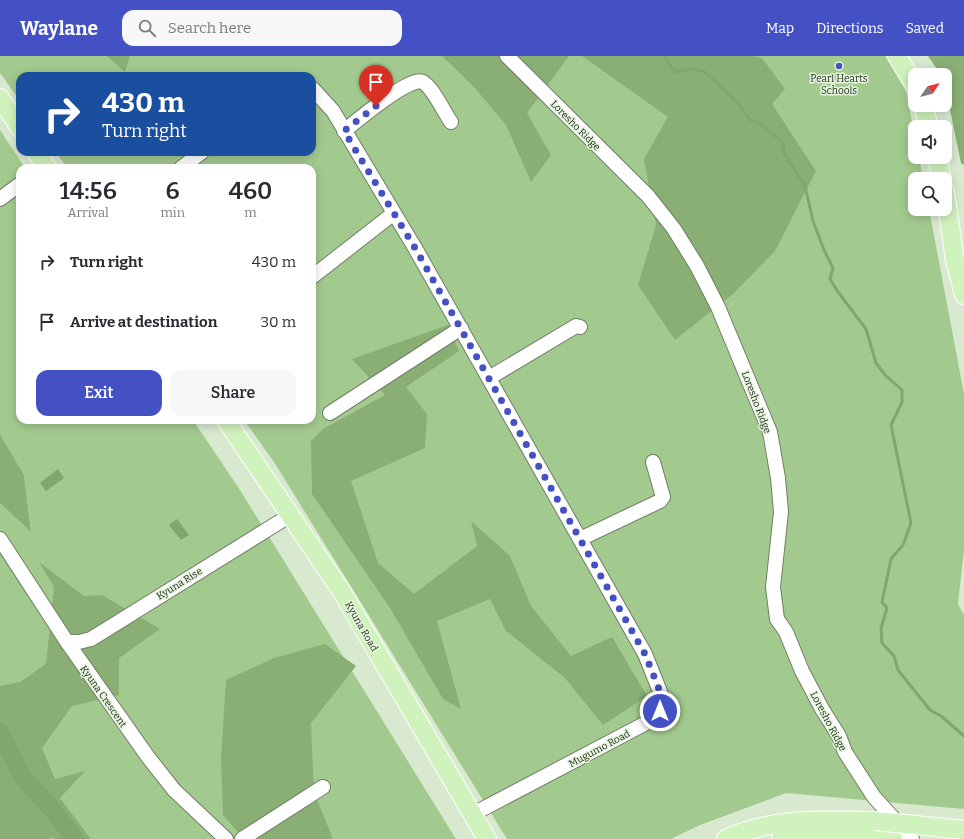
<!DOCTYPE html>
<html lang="en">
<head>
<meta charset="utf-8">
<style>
  :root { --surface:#fff; --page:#f7f7f7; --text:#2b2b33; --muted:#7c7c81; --accent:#4351c5 }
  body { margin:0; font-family:Bitter,serif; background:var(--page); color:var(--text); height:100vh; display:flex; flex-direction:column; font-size:15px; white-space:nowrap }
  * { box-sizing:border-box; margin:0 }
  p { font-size:13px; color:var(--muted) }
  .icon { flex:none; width:22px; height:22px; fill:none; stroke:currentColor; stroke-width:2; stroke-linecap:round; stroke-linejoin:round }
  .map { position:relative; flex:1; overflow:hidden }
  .sheet { position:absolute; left:16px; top:108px; width:300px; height:260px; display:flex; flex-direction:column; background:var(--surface); border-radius:12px; box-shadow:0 2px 10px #0003 }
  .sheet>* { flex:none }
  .top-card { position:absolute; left:16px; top:16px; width:300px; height:84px; border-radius:12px; box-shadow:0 2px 10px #0003; background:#1a4fa0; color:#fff; overflow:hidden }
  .needle { width:26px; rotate:55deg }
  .tools { position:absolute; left:908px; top:12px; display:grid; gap:8px }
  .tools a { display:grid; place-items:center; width:44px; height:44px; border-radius:8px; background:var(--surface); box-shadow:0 2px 10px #0003; font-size:20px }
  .pin { position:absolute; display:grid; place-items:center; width:34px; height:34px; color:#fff; margin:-41px -17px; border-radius:50% 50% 50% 0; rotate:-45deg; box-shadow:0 0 4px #0007 }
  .pin .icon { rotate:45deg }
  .me { position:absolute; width:44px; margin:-22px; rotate:0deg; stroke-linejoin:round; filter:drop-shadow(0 0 3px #0008) }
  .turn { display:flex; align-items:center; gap:14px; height:84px; padding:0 20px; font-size:18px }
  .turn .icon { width:52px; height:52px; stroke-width:2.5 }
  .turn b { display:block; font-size:28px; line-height:34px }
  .eta { display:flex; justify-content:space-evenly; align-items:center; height:68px; text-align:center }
  .eta b { font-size:24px; font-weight:600; line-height:28px }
  .button { display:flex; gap:8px; margin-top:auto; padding:8px 20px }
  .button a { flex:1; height:46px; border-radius:12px; background:var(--accent); color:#fff; font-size:16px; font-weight:600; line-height:46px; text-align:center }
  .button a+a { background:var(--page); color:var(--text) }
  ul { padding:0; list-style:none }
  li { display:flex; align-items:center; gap:12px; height:60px; padding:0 20px }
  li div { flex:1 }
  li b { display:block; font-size:15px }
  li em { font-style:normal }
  header { display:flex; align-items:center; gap:24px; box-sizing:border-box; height:56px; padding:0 20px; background:var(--accent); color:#fff }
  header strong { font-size:19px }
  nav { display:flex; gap:22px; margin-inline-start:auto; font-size:14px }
  .search { width:280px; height:36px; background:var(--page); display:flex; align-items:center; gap:10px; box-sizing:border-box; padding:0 14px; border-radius:12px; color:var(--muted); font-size:15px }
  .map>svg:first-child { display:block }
</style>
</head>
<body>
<header>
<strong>Waylane</strong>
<div class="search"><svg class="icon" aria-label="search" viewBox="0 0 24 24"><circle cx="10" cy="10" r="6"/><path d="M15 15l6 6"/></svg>Search here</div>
<nav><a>Map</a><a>Directions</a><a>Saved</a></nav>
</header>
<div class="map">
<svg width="964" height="783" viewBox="0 0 964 783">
  <rect width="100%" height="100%" fill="#d8e9d0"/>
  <path fill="#a3ca8e" d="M0,0h885l20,30 10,51v20h4l4,22h-8v30h14l35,185v155l-6,55 6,11v194l-178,-16 -86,32 -29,14h-164l-233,-377 -30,-42h68v-252h-245l-11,-16h256v-76h-292v25l-20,-28z
    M0,74l25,38h-5v252h173l47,70 216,349h-456v-336l31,28 -7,-56 -24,-41z"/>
  <path fill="#89af74" d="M107,0h23l-5,16z
    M442,0h127l-42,57 24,42 -20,27 -25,-57 -32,-38z
    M582,0h170l10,2 23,31 -13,15 44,67 -41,80 -41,42 -59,47 -37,-55 18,-60 -12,-66 24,-42z
    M928,0h36v109l-3,-2 -16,-77v-11h-4z
    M448,269l11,26 -53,36 21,27 -2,34 -74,33 27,82 36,31 63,-48 -6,-25 39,35 21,50 40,50 41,-19 35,59 -44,29 -38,-47 -59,-47 -16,-32 -53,22 24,88 -18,-10 -53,-91 -78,-114 -1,-53 12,-12 62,-34 -33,-36z
    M0,378l24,41 7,57 -31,-29z
    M39,506l45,34 18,-1 58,34 -41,29v37l-47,11 -30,42 13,31 30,-8 -25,27 31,41h-36l-2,-2 -3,2h-50v-153l20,-4 26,-18 8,-77z
    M325,588l31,22 -45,57 3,69 19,47h-89l-21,-24 -2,-56 5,-79 48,-22z"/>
  <path fill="#81a76c" d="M58,413l6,9 -18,13 -6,-8z
    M177,463l12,16 -8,5 -12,-15z"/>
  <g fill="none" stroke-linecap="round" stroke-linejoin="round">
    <path stroke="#81a76c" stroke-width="3" d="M665,0l9,16 20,-3 11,3 33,31 11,16 12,5 22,19 1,10 21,33 8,35 11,29 9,18 -3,11 8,13 28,37 10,34 9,12 17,15v12l-11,23 20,98 -8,22 -12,14 -9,43 5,6 -6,20 1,15 12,13 4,14 32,40 11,6 23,20"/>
    <path stroke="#81a76c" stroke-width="18" d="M0,676l23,46 30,32 22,29"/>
    <defs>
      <path id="minor" d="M507,0l141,140 26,33 23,37 21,41 52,125 8,46 3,34 -8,75 4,32 9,13 16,39 20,38 17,27 6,16 29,45 38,42
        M312,32l21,23 82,137 230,406 16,40 -1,17 -12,11 -175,92
        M344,75c11,-9 67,-56 79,-49 10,6 21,30 28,40
        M181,112l21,-16
        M0,143l20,-15
        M312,221l82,-64
        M489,322l87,-52 4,1
        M330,357l131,-85
        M0,483l67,103 81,115 26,33 52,49
        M580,483l80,-38 3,-4 -10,-35
        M67,586h12l12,-3 198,-123
        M242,783l81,-52"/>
      <path id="major" d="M897,0l18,30
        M0,42l20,30
        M923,49l6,22
        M36,96l11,16
        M937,101l5,22
        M945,135l10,70 9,34
        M226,364l116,172 145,247
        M916,769l48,5
        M726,783c46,-22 98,-19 148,-18
        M781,783l32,-5 80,5"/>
    </defs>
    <use href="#minor" stroke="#707e68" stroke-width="16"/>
    <use href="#major" stroke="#fff" stroke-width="20"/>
    <use href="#minor" stroke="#fff" stroke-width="14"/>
    <use href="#major" stroke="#d0f2bc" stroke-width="18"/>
    <defs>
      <path id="major-bridge" d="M874,765l42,4"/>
    </defs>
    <use href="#major-bridge" stroke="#fff" stroke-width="20" stroke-linecap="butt"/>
    <use href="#major-bridge" stroke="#d0f2bc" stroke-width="18"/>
  </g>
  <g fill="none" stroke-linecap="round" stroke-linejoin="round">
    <path stroke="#4351c5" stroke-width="7" stroke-dasharray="0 12.6" d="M376,50l-32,25 71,117 230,406 16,40 -1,17"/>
  </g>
  <circle fill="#4351c5" stroke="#e5f6dd" stroke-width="1.5" cx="839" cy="10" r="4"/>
  <g text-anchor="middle" stroke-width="3" stroke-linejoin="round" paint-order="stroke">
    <g font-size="10" fill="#272d23" stroke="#e5f6dd">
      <text x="839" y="26">Pearl Hearts<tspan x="839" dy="12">Schools</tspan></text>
    </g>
    <g font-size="10" fill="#272d23" stroke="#e5f6dd">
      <text transform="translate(576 69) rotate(45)" y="4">Loresho Ridge</text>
      <text transform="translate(757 346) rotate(69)" y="4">Loresho Ridge</text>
      <text transform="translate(179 527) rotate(-32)" y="4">Kyuna Rise</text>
      <text transform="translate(362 570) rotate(60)" y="4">Kyuna Road</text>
      <text transform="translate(104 640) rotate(55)" y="4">Kyuna Crescent</text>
      <text transform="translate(829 665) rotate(62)" y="4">Loresho Ridge</text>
      <text transform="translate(599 692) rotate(-28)" y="4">Mugumo Road</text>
    </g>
  </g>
</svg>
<div class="tools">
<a><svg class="needle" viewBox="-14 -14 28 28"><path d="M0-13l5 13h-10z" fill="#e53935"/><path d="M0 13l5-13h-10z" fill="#7c7c81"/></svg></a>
<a><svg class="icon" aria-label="sound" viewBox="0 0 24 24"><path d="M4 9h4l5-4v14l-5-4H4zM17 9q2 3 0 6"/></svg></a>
<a><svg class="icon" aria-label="search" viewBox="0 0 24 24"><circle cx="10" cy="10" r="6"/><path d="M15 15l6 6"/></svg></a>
</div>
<div class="pin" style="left:376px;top:50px;background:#d93025"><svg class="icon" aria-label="arrive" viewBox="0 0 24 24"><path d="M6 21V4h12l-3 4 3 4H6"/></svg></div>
<svg class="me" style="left:660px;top:655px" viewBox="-20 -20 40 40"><circle r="17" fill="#4351c5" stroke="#fff" stroke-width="3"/><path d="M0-11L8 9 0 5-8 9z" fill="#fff"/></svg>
<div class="top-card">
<div class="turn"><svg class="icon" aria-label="right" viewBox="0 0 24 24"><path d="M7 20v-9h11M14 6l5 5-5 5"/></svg><div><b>430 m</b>Turn right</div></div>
</div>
<section class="sheet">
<div class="eta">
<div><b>14:56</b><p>Arrival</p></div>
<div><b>6</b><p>min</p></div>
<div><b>460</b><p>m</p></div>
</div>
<ul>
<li><svg class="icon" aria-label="right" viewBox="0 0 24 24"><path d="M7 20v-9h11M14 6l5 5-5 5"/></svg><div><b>Turn right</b></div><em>430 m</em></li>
<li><svg class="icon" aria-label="arrive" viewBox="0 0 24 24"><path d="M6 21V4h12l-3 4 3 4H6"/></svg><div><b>Arrive at destination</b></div><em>30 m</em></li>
</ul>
<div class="button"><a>Exit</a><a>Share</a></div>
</section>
</div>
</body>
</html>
